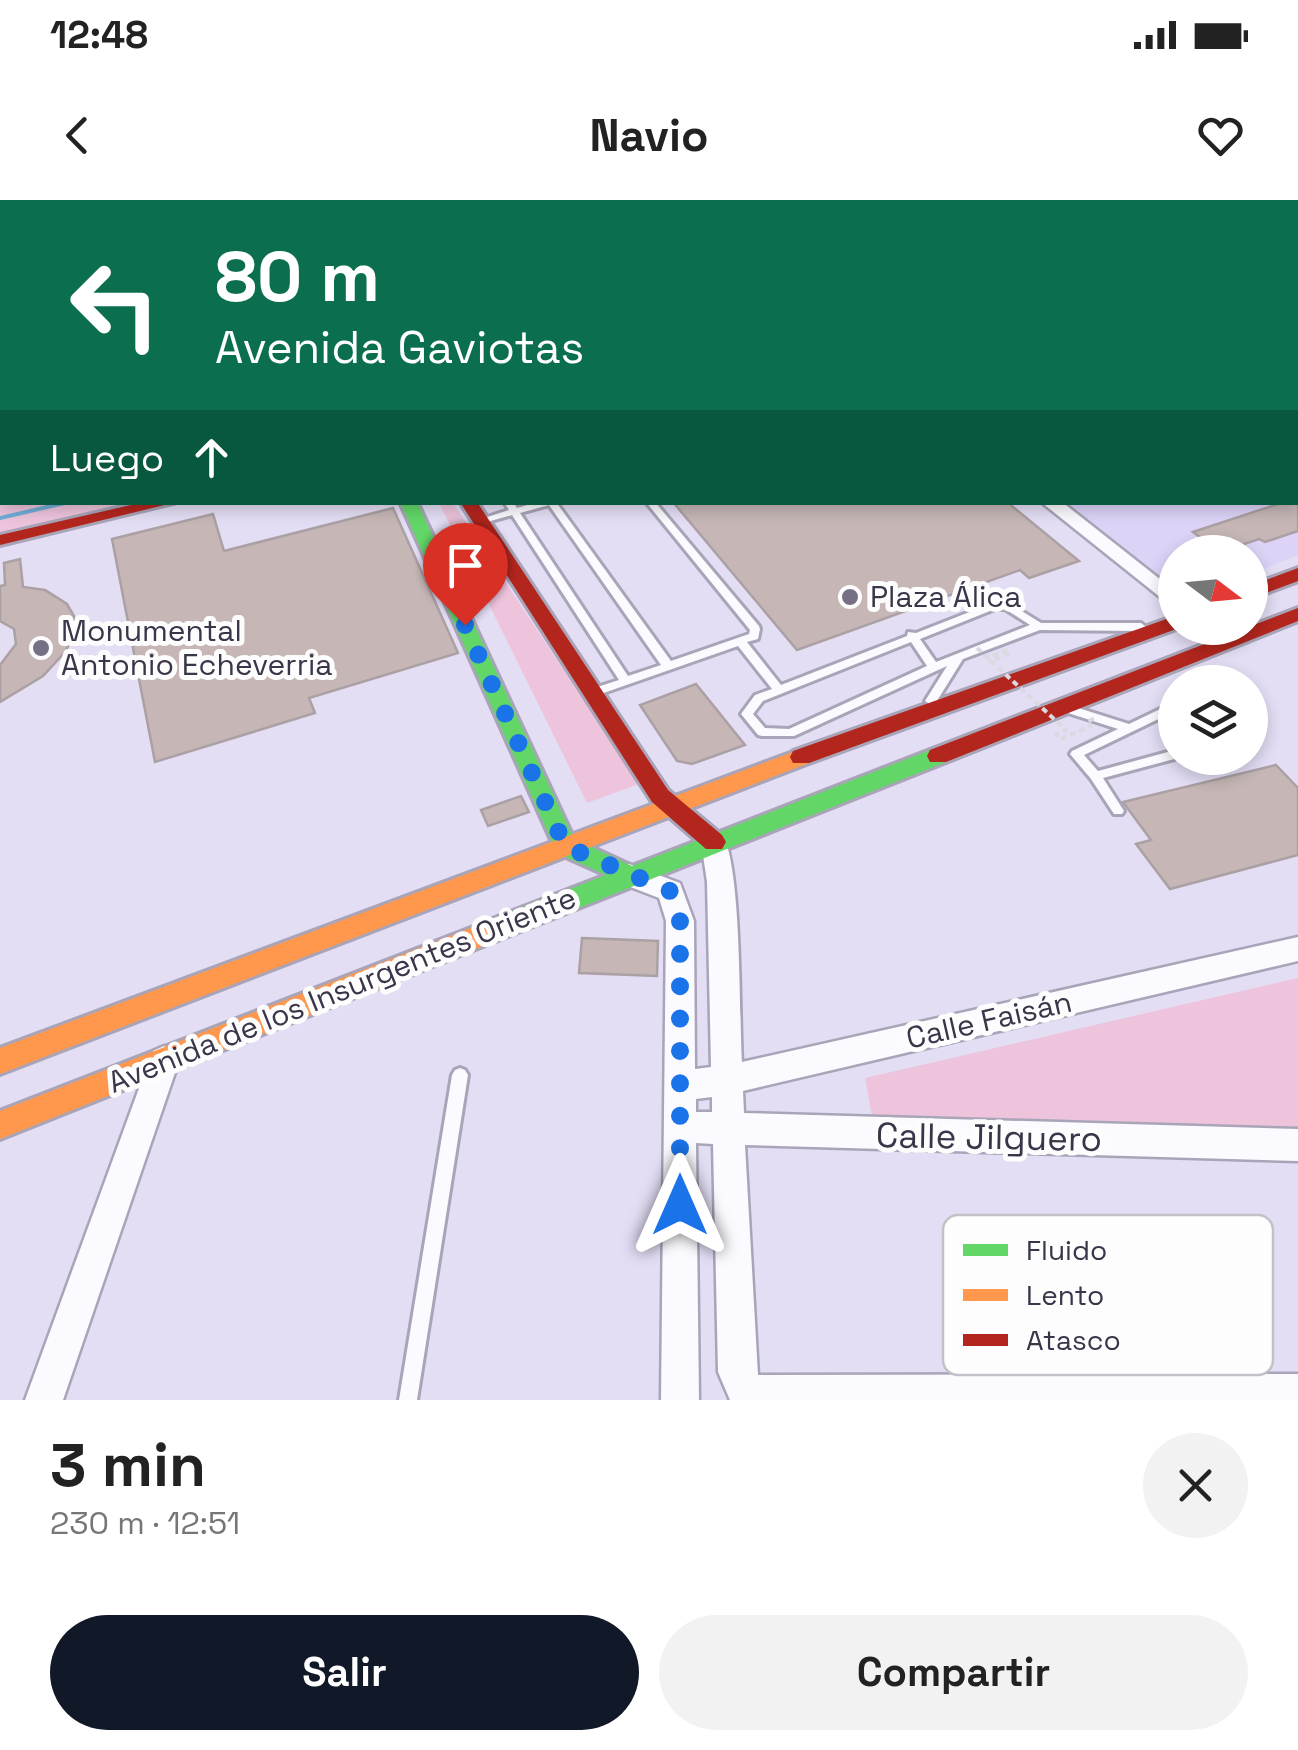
<!DOCTYPE html>
<html lang="es">
<head>
<meta charset="utf-8">
<style>
  :root { --surface:#fff; --page:#f2f2f2; --text:#222; --muted:#767676; --accent:#111827 }
  body { margin:0; font-family:"Space Grotesk",sans-serif; background:var(--page); color:var(--text); height:100vh; display:flex; flex-direction:column; font-size:38px; white-space:nowrap }
  * { box-sizing:border-box; margin:0 }
  p { font-size:32px; color:var(--muted) }
  .icon { flex:none; width:55px; height:55px; fill:none; stroke:currentColor; stroke-width:2; stroke-linecap:round; stroke-linejoin:round }
  .map { position:relative; height:1200px; overflow:hidden }
  .drawer { display:flex; flex-direction:column; background:var(--surface); flex:1 }
  .drawer>* { flex:none }
  .guide { position:absolute; left:0px; top:0px; width:1300px; height:305px; box-shadow:0 5px 15px #0003; background:#0b6e4f; color:#fff; overflow:hidden }
  .needle { width:65px; rotate:106deg }
  .fabs { position:absolute; left:1158px; top:335px; display:grid; gap:20px }
  .fabs a { display:grid; place-items:center; width:110px; height:110px; border-radius:50%; background:var(--surface); box-shadow:0 5px 15px #0003; font-size:50px }
  .pin { position:absolute; display:grid; place-items:center; width:85px; height:85px; color:#fff; margin:-102px -42px; border-radius:50% 50% 50% 0; rotate:-45deg; box-shadow:0 0 10px #0007 }
  .pin .icon { rotate:45deg }
  .me { position:absolute; width:110px; margin:-55px; rotate:0deg; stroke-linejoin:round; filter:drop-shadow(0 0 8px #0008) }
  .turn { display:flex; align-items:center; gap:35px; height:210px; padding:0 50px; font-size:45px }
  .turn .icon { width:130px; height:130px; stroke-width:2.5 }
  .turn b { display:block; font-size:70px; line-height:85px }
  .then { display:flex; align-items:center; height:95px; padding:0 50px; background:#0003; gap:20px; font-size:38px }
  .round { display:grid; place-items:center; flex:none; width:105px; height:105px; border-radius:52px; background:var(--page) }
  .summary { display:flex; align-items:center; justify-content:space-between; height:170px; padding:0 50px }
  h1 { font-size:60px; font-weight:700; line-height:75px }
  .action { display:flex; gap:20px; margin-top:auto; padding:20px 50px }
  .action a { flex:1; height:115px; border-radius:60px; background:var(--accent); color:#fff; font-size:40px; font-weight:700; line-height:115px; text-align:center }
  .action a+a { background:var(--page); color:var(--text) }
  .status { display:flex; justify-content:space-between; align-items:center; height:70px; padding:0 50px; background:var(--surface); direction:ltr }
  .status svg { height:28px; fill:currentColor }
  header { display:flex; justify-content:space-between; align-items:center; height:130px; padding:0 50px; background:var(--surface); font-size:45px; font-weight:700 }
  .map>svg:first-child { display:block }
</style>
</head>
<body>
<div class="status"><b>12:48</b><svg viewBox="0 0 49 12"><path d="M0 12V9h3v3zM5 12V6h3v6zM10 12V3h3v9zM15 12V0h3v12zM26 1h20v11H26zM47 4h2v5h-2z"/></svg></div>
<header><svg class="icon" aria-label="back" viewBox="0 0 24 24"><path d="M15 5l-7 7 7 7"/></svg>Navio<svg class="icon" aria-label="heart" viewBox="0 0 24 24"><path d="M12 20l-8-8c-3-5 5-10 8-4 3-6 11-1 8 4z"/></svg></header>
<div class="map">
<svg width="1298" height="1200" viewBox="0 0 1298 1200">
  <rect width="100%" height="100%" fill="#e4def5"/>
  <path fill="#dcd3f7" d="M1298,78v277l-48,20v-23h-75v38l-112,-87 235,-1z"/>
  <path fill="#edc4dc" d="M6,302l139,1 -145,32v-31z
    M439,303h14l186,281 -52,19z
    M1298,778v149l-426,-11 -7,-38z"/>
  <g fill="none" stroke-linecap="round" stroke-linejoin="round">
    <path stroke="#70acd6" stroke-width="4" d="M0,318l69,-16"/>
  </g>
  <path fill="#c6b6b6" stroke="#aba0a4" stroke-width="2.5" d="M1298,298v33l-33,11 -6,-3 -39,13 -27,-20 91,-30h14z
    M673,302h334l72,59 -50,17 -9,-8 -223,80z
    M393,308l65,145 -149,45 6,15 -160,49 -43,-223 101,-25 11,37z
    M20,359l3,28 22,3 22,14 7,12v16l-8,19 -23,25 -43,26v-37l16,-21 -2,-15 -14,-8v-35l5,-1 -1,-22z
    M696,484l49,61 -53,19 -15,-3 -37,-56z
    M1276,565l22,23v67l-128,34 -34,-45 15,-4 -28,-38z
    M521,596l8,16 -41,14 -7,-16z
    M582,738l76,3 -1,35 -78,-3z"/>
  <g fill="none" stroke-linecap="round" stroke-linejoin="round">
    <defs>
      <path id="lane" d="M504,302h9l4,6 21,-6h18l115,159 78,-27 1,-4 -104,-128h9l104,124 1,3 -2,10 -11,3 34,43 126,-49 1,-4 8,1 74,-29 17,-2 34,21h100l5,4 -5,4 -101,-1 -77,29 -28,45 -4,1 -6,-4 22,-35 -153,70h-32l-4,-1 -17,-21 14,-19 17,-6 -34,-43 -143,50 -4,-1 -2,-3 2,-3 28,-9 -107,-165 -32,9 -5,-3 34,-11zM549,305l112,160 -33,11 -108,-163zM995,409h10l25,16 -94,37 -16,-23zM911,442l16,24 -138,63 -24,-1 -12,-14 10,-13z
        M1175,502v9l-91,44 14,16 77,-21v8h3l-75,20 21,33 -2,3h-8l-23,-35 -21,-25 2,-3 46,-22 -53,-17 -2,-3 6,-4 60,19z
        M460,868l5,2 3,5 -51,325h-18l53,-325 3,-5z"/>
      <path id="street" d="M566,0h12l1,2h-12z
        M670,0h12l1,2h-12z
        M757,0h12l1,2h-12z
        M843,0h13l1,2h-12z
        M941,0h13l1,2h-12z
        M1043,0h15l1,2h-14z
        M1142,0h17l1,2h-16z
        M1252,0h15l1,2h-14z
        M2,10v9l-2,1v-9z
        M1041,302h21l113,89v18z
        M714,632l9,3c19,37 16,177 19,227l556,-125v24l-555,130 1,22 554,16v32l-553,-16 13,230 540,-1v26h-568l-12,-28 -5,-228 -17,-1 3,257h-38l5,-479 -7,-23 -39,-15 -4,-8 4,-8 9,-3 51,19 14,38 1,148 16,-2 -4,-185 -6,-40 4,-7zM712,897v15h-16v-13z
        M164,846l11,5 4,10 -116,339h-38l124,-339 4,-10z"/>
      <path id="fast" d="M2,287v10l-2,1v-10z
        M400,302h17l157,337 58,27 298,-116h16l3,6 -3,6 -438,174 -9,3 -9,-3 -3,-8 3,-8 116,-45 -49,-22z"/>
      <path id="slow" d="M0,102h2v8h-2z
        M801,549l11,8 -3,6 -809,311v-26z
        M499,717l9,3 3,8 -3,8 -508,203v-28z"/>
      <path id="jam" d="M144,302h33l-177,43v-10z
        M460,302h17l191,288 54,45 4,7 -4,7h-16l-54,-47z
        M1298,368v13l-48,18v-13z
        M1298,408v13l-352,141h-16l-3,-6 3,-6z
        M1175,416v12h4l-370,135h-16l-3,-6 3,-6z"/>
    </defs>
    <use href="#lane" stroke="#a9a4b7" stroke-width="6"/>
    <use href="#street" stroke="#a9a4b7" stroke-width="5"/>
    <use href="#fast" stroke="#a9a4b7" stroke-width="6"/>
    <use href="#slow" stroke="#a9a4b7" stroke-width="6"/>
    <use href="#jam" stroke="#a9a4b7" stroke-width="6"/>
    <path stroke="#dbd9e1" stroke-width="2.5" stroke-dasharray="4 2.5" stroke-linecap="butt" d="M454,2l6,-2"/>
    <use href="#lane" fill="#fbfafe" fill-rule="evenodd"/>
    <use href="#street" fill="#fbfafe" fill-rule="evenodd"/>
    <use href="#fast" fill="#63d668" fill-rule="evenodd"/>
    <use href="#slow" fill="#ff974d" fill-rule="evenodd"/>
    <use href="#jam" fill="#b3261e" fill-rule="evenodd"/>
    <path stroke="#dbd9e1" stroke-width="4" stroke-dasharray="6 4" stroke-linecap="butt" d="M977,448l11,10 18,-8 4,3 -19,8 75,69 -10,4 5,5 30,-13 -4,-4 8,-4"/>
  </g>
  <g fill="none" stroke-linecap="round" stroke-linejoin="round">
    <path stroke="#1a73e8" stroke-width="18" stroke-dasharray="0 32.4" d="M465,425l100,221 105,45 10,30v284"/>
  </g>
  <g fill="#767085" stroke="#fdfdfd" stroke-width="4">
    <circle cx="850" cy="397" r="10"/>
    <circle cx="41" cy="448" r="10"/>
  </g>
  <g text-anchor="middle" stroke-width="10" stroke-linejoin="round" paint-order="stroke">
    <g font-size="30" fill="#3a3549" stroke="#fdfdfd" text-anchor="start">
      <text x="870" y="407">Plaza Álica</text>
      <text x="61" y="441">Monumental<tspan x="61" dy="34">Antonio Echeverria</tspan></text>
    </g>
    <g font-size="30" fill="#3a3549" stroke="#fdfdfd">
      <text transform="translate(342 790) rotate(-22)" y="10">Avenida de los Insurgentes Oriente</text>
      <text transform="translate(989 820) rotate(-13)" y="10">Calle Faisán</text>
    </g>
    <g font-size="35" fill="#3a3549" stroke="#fdfdfd">
      <text transform="translate(989 937) rotate(1)" y="12">Calle Jilguero</text>
    </g>
  </g>
  <rect x="943" y="1015" width="330" height="160" rx="15" fill="#fdfdfd" stroke="#c2c1c7" stroke-width="2.5"/>
  <rect x="963" y="1044" width="45" height="12" fill="#63d668"/>
  <rect x="963" y="1089" width="45" height="12" fill="#ff974d"/>
  <rect x="963" y="1134" width="45" height="12" fill="#b3261e"/>
  <g font-size="28" fill="#3a3549">
    <text x="1026" y="1060">Fluido</text>
    <text x="1026" y="1105">Lento</text>
    <text x="1026" y="1150">Atasco</text>
  </g>
</svg>
<div class="fabs">
<a><svg class="needle" viewBox="-14 -14 28 28"><path d="M0-13l5 13h-10z" fill="#e53935"/><path d="M0 13l5-13h-10z" fill="#767676"/></svg></a>
<a><svg class="icon" aria-label="layers" viewBox="0 0 24 24"><path d="M12 4l9 5-9 5-9-5zM3 14l9 5 9-5"/></svg></a>
</div>
<div class="pin" style="left:465px;top:425px;background:#d93025"><svg class="icon" aria-label="arrive" viewBox="0 0 24 24"><path d="M6 21V4h12l-3 4 3 4H6"/></svg></div>
<svg class="me" style="left:680px;top:1005px" viewBox="-20 -20 40 40"><path d="M0-17L14 15 0 8-14 15z" fill="#1a73e8" stroke="#fff" stroke-width="4"/></svg>
<div class="guide">
<div class="turn"><svg class="icon" aria-label="left" viewBox="0 0 24 24"><path d="M17 20v-9H6M10 6l-5 5 5 5"/></svg><div><b>80 m</b>Avenida Gaviotas</div></div>
<div class="then">Luego<svg class="icon" aria-label="ahead" viewBox="0 0 24 24"><path d="M12 20V5M6 11l6-6 6 6"/></svg></div>
</div>
</div>
<section class="drawer">
<div class="summary"><div><h1>3 min</h1><p>230 m · 12:51</p></div><a class="round"><svg class="icon" aria-label="close" viewBox="0 0 24 24"><path d="M6 6l12 12M18 6L6 18"/></svg></a></div>
<div class="action"><a>Salir</a><a>Compartir</a></div>
</section>
</body>
</html>
